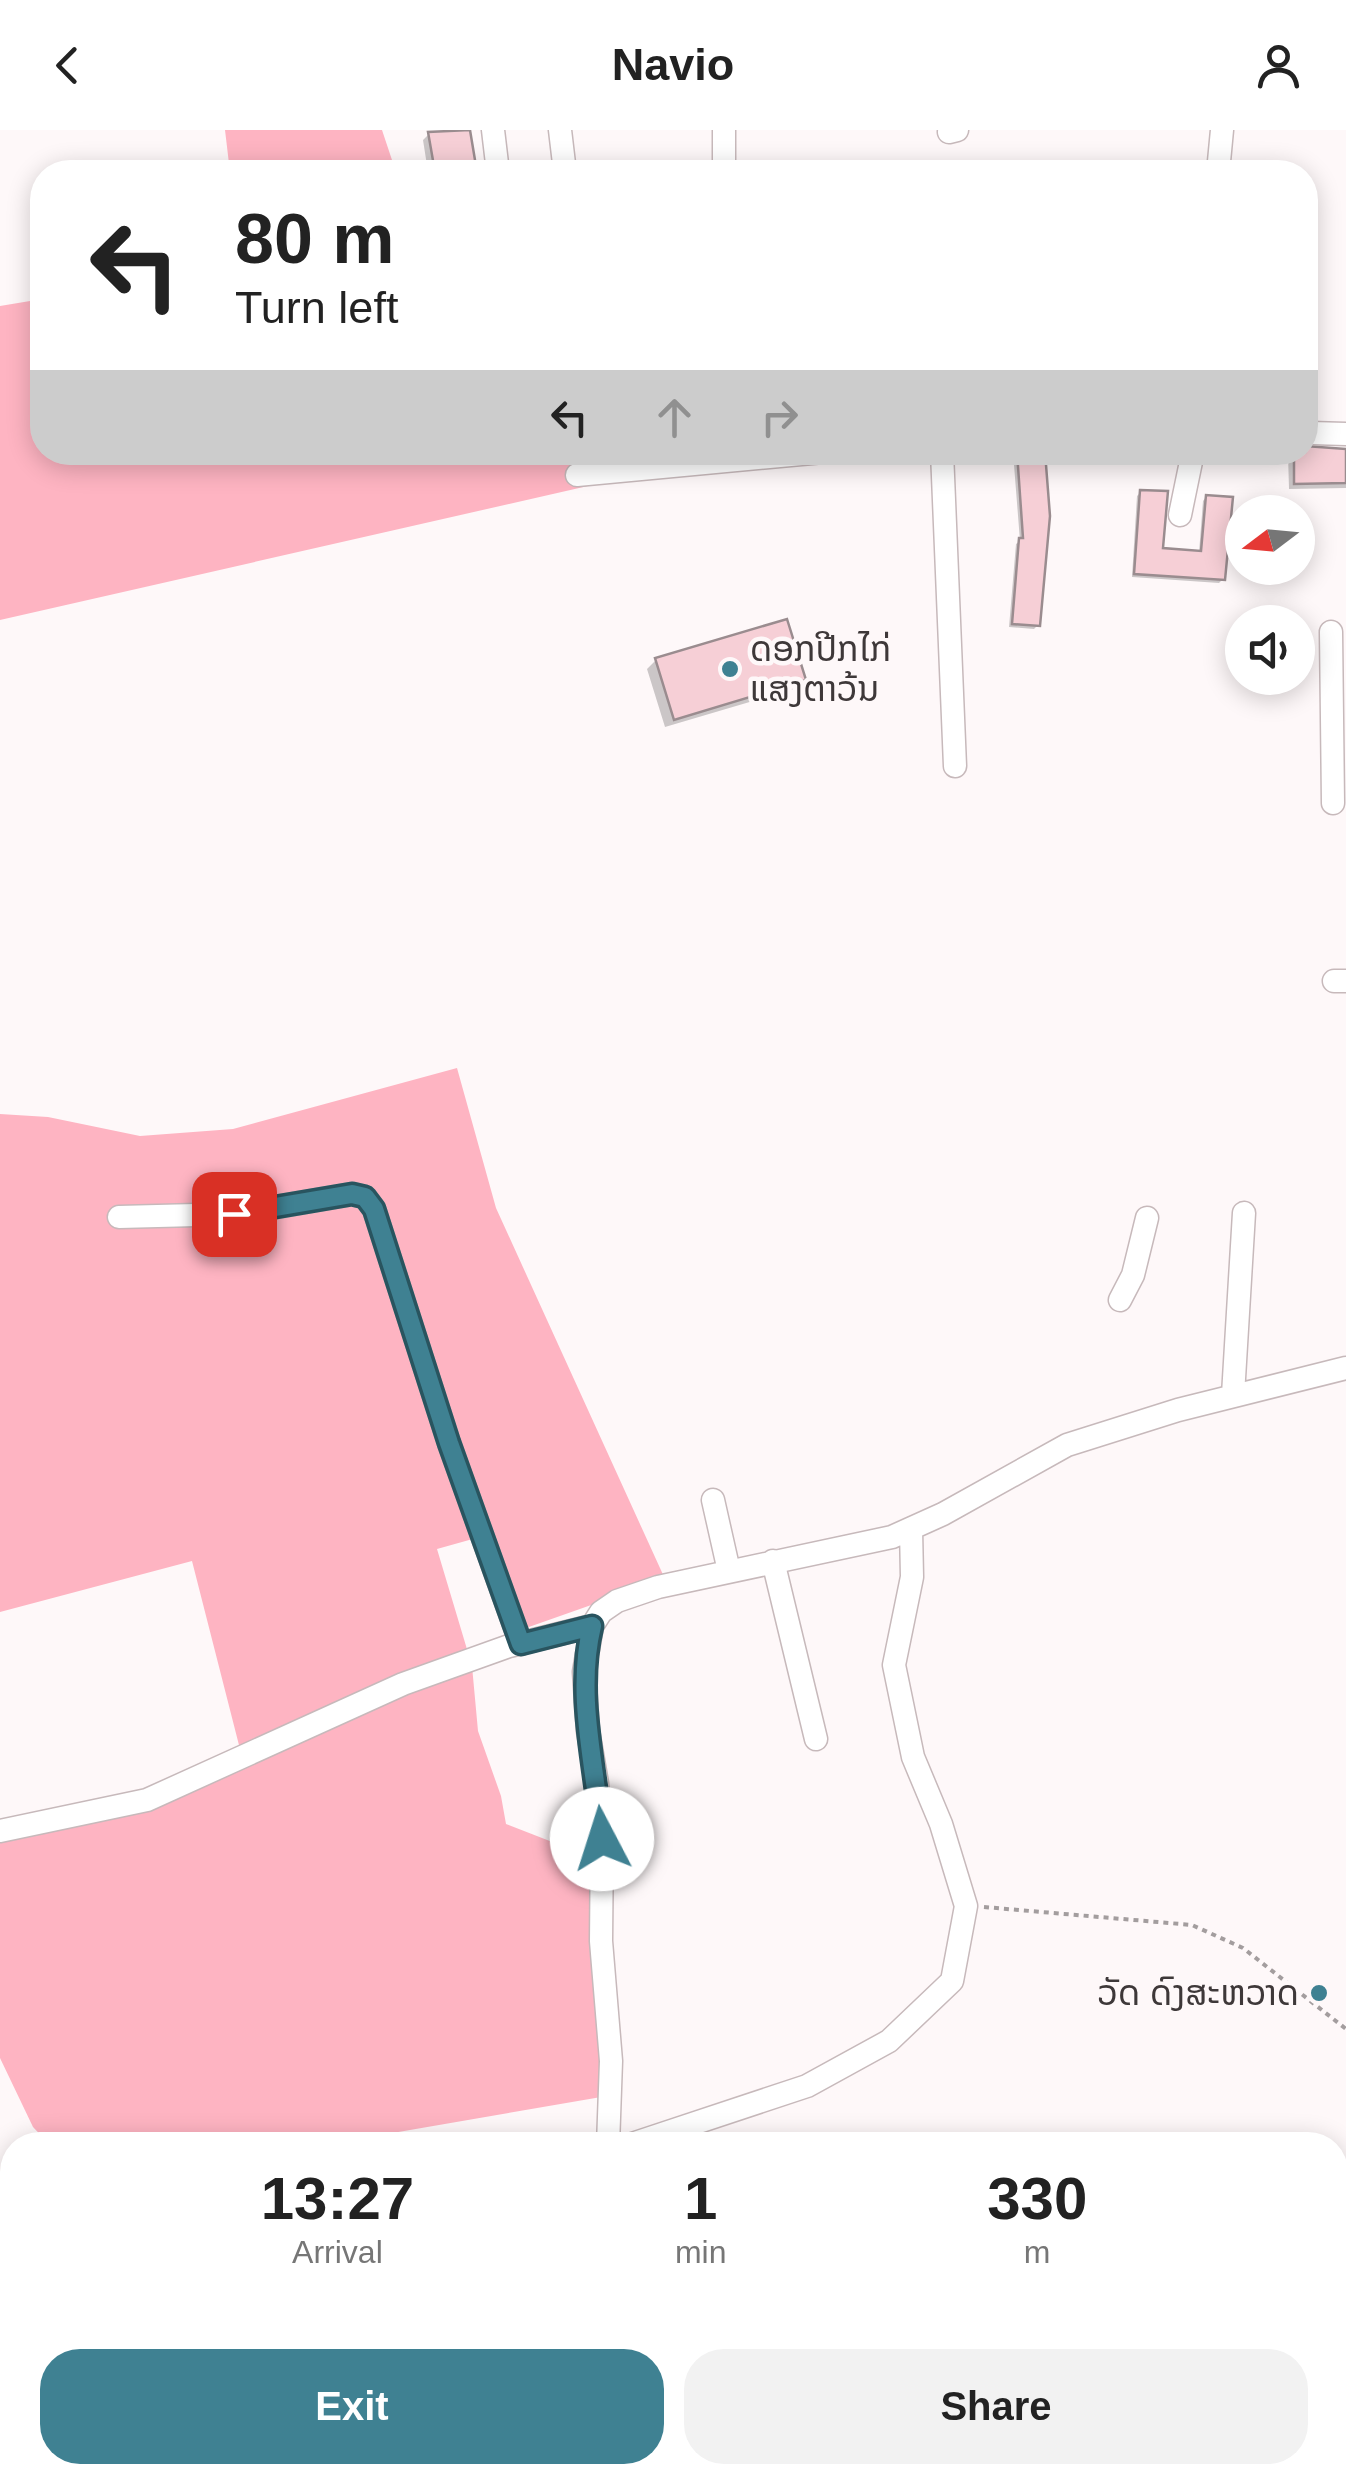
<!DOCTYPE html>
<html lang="en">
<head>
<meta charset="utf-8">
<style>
  :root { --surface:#fff; --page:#f2f2f2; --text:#222; --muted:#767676; --accent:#3f8192 }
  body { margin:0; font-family:Arial,"Noto Sans Lao",sans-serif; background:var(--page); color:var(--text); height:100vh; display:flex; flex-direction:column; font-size:38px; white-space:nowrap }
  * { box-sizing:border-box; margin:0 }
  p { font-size:32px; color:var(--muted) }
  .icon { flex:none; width:55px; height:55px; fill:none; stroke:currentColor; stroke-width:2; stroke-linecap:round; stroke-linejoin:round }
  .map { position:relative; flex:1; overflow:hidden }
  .details { position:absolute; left:0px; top:2002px; width:1348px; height:352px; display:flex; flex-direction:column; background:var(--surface); border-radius:40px 40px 0 0; box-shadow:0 5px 25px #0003 }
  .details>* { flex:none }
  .top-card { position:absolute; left:30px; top:30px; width:1288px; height:305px; border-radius:40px; box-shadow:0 5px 25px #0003; background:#fff; color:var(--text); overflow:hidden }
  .needle { width:65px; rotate:254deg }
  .fabs { position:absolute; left:1225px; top:365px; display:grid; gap:20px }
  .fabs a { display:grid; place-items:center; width:90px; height:90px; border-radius:50%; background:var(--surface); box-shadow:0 5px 25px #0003; font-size:50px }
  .pin { position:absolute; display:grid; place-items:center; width:85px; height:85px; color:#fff; margin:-42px; border-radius:20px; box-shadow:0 5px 15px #0006 }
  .me { position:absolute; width:110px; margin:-55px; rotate:355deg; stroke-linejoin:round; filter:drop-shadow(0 0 8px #0008) }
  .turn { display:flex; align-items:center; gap:35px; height:210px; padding:0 40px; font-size:45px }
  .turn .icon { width:130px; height:130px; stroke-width:2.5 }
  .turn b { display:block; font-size:70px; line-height:85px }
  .lanes { display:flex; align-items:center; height:95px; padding:0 40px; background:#0003; justify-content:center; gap:50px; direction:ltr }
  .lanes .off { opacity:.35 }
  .eta { display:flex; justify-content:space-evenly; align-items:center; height:170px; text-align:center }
  .eta b { font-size:60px; font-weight:600; line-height:70px }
  .button { display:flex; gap:20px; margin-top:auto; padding:20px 40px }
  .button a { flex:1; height:115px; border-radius:40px; background:var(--accent); color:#fff; font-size:40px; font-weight:600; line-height:115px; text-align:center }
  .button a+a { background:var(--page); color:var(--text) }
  header { display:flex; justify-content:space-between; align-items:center; height:130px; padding:0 40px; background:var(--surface); font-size:45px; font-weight:600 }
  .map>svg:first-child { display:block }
</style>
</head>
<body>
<header><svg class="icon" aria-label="back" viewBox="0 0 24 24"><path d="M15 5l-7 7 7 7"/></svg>Navio<svg class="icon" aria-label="person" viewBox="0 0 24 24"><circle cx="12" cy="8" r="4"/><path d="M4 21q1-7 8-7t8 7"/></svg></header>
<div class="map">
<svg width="1346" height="2354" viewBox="0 0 1346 2354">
  <rect width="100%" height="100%" fill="#fef8f9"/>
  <path fill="#feb4c2" d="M225,0h157l14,42h-166z
    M42,169v153l545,1 14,30 -601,137v-314z
    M457,938l39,140 169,371 -139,49 -39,-93 -50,14 35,117 6,65 23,65 5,28 54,21 42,-6 5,257 -284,49h-273l-17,-18 -33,-69v-230l147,-29 94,-46 -49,-192 -192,51v-498l48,3 92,19 93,-7z
    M599,2342h367l13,12h-380z"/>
  <path fill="#0003" d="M454,0h13l7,42h-46l-5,-32 6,-6z
    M1305,320l41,2v36l-57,1 -1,-34 17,-3z
    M1013,322h29l-4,173 -4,4 -25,-2 7,-83 4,-3z
    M1141,362l19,59 39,2 4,-52 3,-4 17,82 -4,4 -87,-6 5,-81z
    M656,530l147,20 -9,9 -129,38 -18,-58z"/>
  <path fill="#f6cfd6" stroke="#9a8c8f" stroke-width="2.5" d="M470,0l7,42h-42l-7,-40z
    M1305,316l41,3v34l-52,1v-32h11z
    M1017,322h28l5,64 -10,110 -28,-2 7,-86h4z
    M1140,360l28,1 -5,57 38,3 5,-56 27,2 -8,83 -91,-6z
    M787,489l19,61 -132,40 -19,-62z"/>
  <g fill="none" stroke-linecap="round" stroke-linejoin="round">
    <defs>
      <path id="minor" d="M493,0l5,42
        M560,0l5,42
        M949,2l8,-2
        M724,42v-42
        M1218,42l4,-42
        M1311,303l35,1
        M942,322l13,314
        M577,345l246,-23
        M1180,385l13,-63
        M1331,502l2,171
        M1334,851h12
        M119,1087l116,-3 117,-20 13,3 9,12 75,234 72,201
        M1120,1170l13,-25 14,-57
        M1233,1265l11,-182
        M713,1370l16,71
        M773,1431l43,178
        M0,1701l147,-31 256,-116 106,-38 83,-20
        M608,2015l3,-84 -10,-120 1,-102 -5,-56 -9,-52 -4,-59 8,-46 9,-14 16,-11 41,-14 234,-50 51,-23 124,-69 111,-35 168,-42
        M629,2015l178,-59 82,-45 63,-60 14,-75 -25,-82 -28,-67 -19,-92 18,-88 -1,-48
        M0,2266l12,-4
        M0,2320l16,34
        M157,2342l5,12
        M1055,2342l13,12
        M305,2354l55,-12
        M599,2354v-12"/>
    </defs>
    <use href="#minor" stroke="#c7b9bb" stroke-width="25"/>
    <path stroke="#a39d9e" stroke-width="4" stroke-dasharray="5 5" stroke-linecap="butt" d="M984,1777l208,18 51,23 103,81"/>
    <use href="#minor" stroke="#fff" stroke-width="22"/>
  </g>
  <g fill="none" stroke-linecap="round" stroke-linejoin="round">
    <defs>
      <path id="route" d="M234,1084l118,-20 13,3 9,12 75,234 72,201 71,-18c-17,70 4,142 10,213"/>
    </defs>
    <use href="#route" stroke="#29545f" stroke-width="25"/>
    <use href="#route" stroke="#3f8192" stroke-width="18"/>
  </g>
  <g fill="#3f8192" stroke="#fef8f9" stroke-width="4">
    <circle cx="730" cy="539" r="10"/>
    <circle cx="1319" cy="1863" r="10"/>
  </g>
  <g text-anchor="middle" stroke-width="9" stroke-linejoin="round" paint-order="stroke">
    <g font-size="35" fill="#3e3839" stroke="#fef8f9" text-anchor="start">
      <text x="750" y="531">ດອກປີກໄກ່<tspan x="750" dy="40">ແສງຕາວ້ນ</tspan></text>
      <text x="1299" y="1875" text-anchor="end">ວັດ ດົງສະຫວາດ</text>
    </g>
  </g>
</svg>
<div class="fabs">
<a><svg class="needle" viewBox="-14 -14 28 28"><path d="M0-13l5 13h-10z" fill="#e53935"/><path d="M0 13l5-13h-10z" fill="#767676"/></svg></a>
<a><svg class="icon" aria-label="sound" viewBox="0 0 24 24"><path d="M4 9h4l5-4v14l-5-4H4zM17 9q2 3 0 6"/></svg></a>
</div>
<div class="pin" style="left:234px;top:1084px;background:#d93025"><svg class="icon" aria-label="arrive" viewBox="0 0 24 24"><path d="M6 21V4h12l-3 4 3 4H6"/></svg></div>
<svg class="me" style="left:602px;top:1709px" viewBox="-20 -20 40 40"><circle r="19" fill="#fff"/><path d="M0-13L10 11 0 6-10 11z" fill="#3f8192"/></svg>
<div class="top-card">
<div class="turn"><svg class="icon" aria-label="left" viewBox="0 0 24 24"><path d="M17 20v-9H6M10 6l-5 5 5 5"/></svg><div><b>80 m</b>Turn left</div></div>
<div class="lanes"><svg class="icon" aria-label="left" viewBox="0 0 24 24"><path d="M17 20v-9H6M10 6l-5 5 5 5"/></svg><svg class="icon off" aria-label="ahead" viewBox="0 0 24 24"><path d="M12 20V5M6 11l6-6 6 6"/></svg><svg class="icon off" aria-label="right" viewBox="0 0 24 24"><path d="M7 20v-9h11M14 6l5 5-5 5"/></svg></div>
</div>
<section class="details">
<div class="eta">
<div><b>13:27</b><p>Arrival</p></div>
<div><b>1</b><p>min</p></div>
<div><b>330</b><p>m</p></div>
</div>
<div class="button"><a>Exit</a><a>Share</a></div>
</section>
</div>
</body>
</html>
